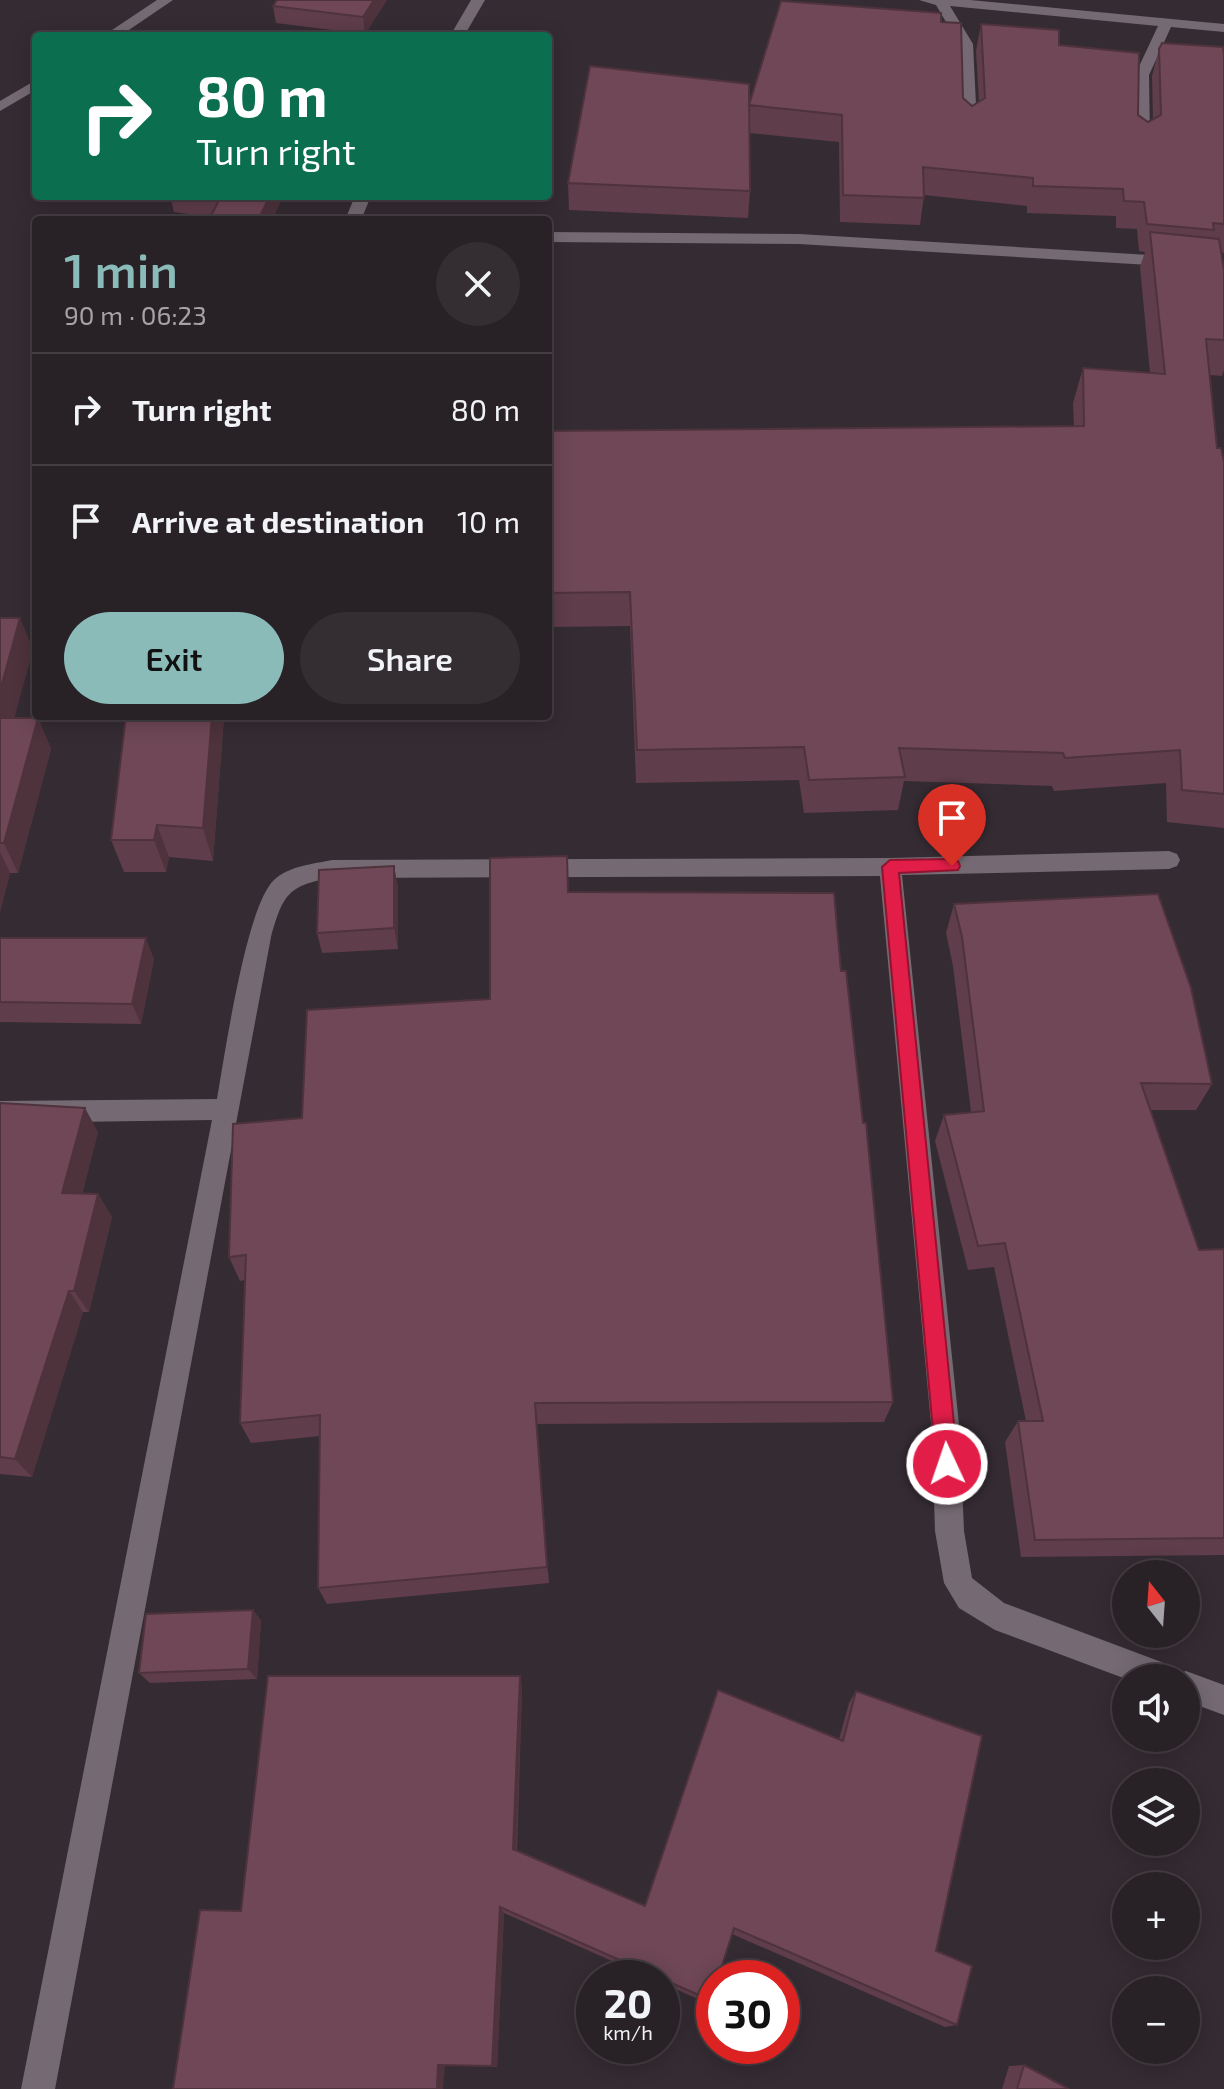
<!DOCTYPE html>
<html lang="en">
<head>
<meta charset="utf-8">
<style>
  :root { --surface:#282126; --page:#342e32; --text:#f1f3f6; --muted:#a5a3a7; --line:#443e43; --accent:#8bbbb9 }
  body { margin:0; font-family:"Exo 2",sans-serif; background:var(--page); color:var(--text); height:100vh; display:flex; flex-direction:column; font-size:30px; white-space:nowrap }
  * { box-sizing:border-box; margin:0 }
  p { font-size:26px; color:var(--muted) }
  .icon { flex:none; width:44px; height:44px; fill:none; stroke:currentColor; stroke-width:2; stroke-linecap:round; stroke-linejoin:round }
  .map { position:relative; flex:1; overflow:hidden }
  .details { position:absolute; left:32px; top:216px; width:520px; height:504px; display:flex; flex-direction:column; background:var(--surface); border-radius:8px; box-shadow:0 4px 20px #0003,0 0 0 2px var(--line) }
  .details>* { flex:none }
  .banner { position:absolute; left:32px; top:32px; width:520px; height:168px; border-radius:8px; box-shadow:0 4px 20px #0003,0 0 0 2px var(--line); background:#0b6e4f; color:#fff; overflow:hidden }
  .needle { width:52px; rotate:343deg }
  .controls { position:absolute; left:1112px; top:1560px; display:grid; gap:16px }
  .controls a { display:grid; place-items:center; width:88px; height:88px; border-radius:50%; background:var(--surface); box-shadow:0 4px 20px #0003,0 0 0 2px var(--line); font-size:40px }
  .speed { position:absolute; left:576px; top:1960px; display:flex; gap:16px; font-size:40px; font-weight:700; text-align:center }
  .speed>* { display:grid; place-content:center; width:104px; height:104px; border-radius:50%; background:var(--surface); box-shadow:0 4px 20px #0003,0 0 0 2px var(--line); line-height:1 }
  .speed small { font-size:20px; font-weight:400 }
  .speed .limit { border:12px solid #d22; background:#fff; color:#111 }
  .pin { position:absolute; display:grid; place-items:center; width:68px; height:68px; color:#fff; margin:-82px -34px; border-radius:50% 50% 50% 0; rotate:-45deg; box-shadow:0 0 8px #0007 }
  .pin .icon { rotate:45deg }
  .me { position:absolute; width:88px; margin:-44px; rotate:357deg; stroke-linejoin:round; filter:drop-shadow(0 0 6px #0008) }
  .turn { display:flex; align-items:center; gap:28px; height:168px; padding:0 32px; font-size:36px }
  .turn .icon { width:104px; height:104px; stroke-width:2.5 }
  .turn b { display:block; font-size:56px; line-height:68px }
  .round { display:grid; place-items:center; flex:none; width:84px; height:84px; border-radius:42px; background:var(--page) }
  .summary { display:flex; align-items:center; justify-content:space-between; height:136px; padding:0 32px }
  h1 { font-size:48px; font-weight:600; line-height:60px; color:var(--accent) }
  .primary-button { display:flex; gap:16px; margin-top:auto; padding:16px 32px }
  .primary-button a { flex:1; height:92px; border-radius:48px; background:var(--accent); color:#111; font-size:32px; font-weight:600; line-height:92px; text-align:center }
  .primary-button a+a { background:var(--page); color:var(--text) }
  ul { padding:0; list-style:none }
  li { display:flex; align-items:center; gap:24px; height:112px; padding:0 32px; border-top:2px solid var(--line) }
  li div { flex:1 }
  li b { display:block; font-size:30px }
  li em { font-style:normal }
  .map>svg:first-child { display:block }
</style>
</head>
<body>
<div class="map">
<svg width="1224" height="2089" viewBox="0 0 1224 2089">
  <rect width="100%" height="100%" fill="#352c33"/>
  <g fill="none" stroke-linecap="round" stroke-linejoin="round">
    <path fill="#756a73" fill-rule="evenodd" d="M157,0h16l-53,36h-17z
      M471,0h14l-21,36h-14z
      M919,0h51l254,24v8l-53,-5 -22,48 1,67 -8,5 -8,-5 1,-67 23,-49 -208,-20 23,38 4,81 -8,5 -8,-5 -2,-81 -23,-39z
      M36,80v10l-36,21v-10z
      M355,196h16l-10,24h-16z
      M548,232l251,2 384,23 41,6v10l-41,-6 -384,-23 -251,-2z
      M1169,851l8,3 3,6 -3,6 -8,3 -267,6 58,559 4,97 8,47 32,25 160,60 11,4 3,7 8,-3 38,14v30l-38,-14v-23l-60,1 -131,-49 -36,-22 -15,-25 -9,-52 -3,-97 -52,-558 -548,2c-44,7 -49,17 -61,59l-216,1152h-34l191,-969 -212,3v-22l217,-2c8,-45 29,-193 57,-219 15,-14 39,-16 58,-20l558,-2z"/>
  </g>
  <path fill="#5f3d4a" d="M277,0h110l-22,34 -89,-11 -3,-17z
    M941,22l22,76 9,8 7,-4 -3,-51 5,-27 78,21 89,77 5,-2 -1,-44 7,-27 65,6v198l-3,-1 3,18v100l-2,6 -12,-1 7,73 7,14v366l-57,-6 -1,-39 -112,8 -2,-5 -148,-5 -6,29 -94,3 -5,-33 -163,3 -6,-157 -82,1v-196l526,-5 -1,-23 10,-35 67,5 -10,-106 5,-15 -6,-1 -2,-22 -21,-1v-12l-89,-3v-7l-103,-11 -4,30 -80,-3 -1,-80 -90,-9 1,58 -2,27 -179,-8 -1,-27z
    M170,196h113l-11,24h-63l1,-3 -36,-5z
    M0,618l33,31 -19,69h24l13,31 -33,124h-8l-10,39z
    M126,716h149l-51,1 -11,144 -44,-4 -3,15h-42l-13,-32z
    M394,866l4,22v61l-76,4 -5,-20z
    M568,892l273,79 52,431 -9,20 -347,2 12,159 -222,21 -9,-16 2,-152 -69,7 -11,-20 5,-143 -5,1 -11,-24 73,-139 188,-119z
    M954,904l258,180 -16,26h-46l49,140 25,-1v306l-203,2 -16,-115 13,-21h8l-32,-154 -26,3 -33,-129 9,-26 27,-3 -18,-146 -7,-33z
    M0,938l154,21 -13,65 -141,-2z
    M0,1103l98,29 -16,61 16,1 14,23 -23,95h-6l-51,165 -32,-3z
    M253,1610l8,11 -4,58 -107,4 -11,-10z
    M520,1676l2,12 -5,162 128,56 194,-167 10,-36 7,-12 80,260 21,74 -12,2 -213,-93 -22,66 -3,3 -45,-20v-5h-12l-146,-65 -7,154 -52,-2 -204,-154z
    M1024,2065l45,24h-67l7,-23z"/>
  <path fill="#4e323c" d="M374,0h13l-22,34 -2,-17z
    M270,196h13l-11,24h-14z
    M20,618l13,31 -27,100 -6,-14v-44z
    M212,716h12v1l-11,144 -10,-33z
    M38,718l13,31 -33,124 -14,-30z
    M157,825l12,32 -3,15 -12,-32z
    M0,852l10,21 -10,39z
    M394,866l4,22v61l-4,-21z
    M146,938l8,21 -13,65 -9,-20z
    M85,1108l13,24 -21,84 -15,-23z
    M98,1194l14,23 -23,95 -15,-21z
    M69,1291l14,21 -51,165 -17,-18z
    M535,1403l2,21 12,159 -2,-16z
    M253,1610l8,11 -4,58 -9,-10z
    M520,1676l2,12 -6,168 -3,-7z
    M500,1907l4,6 -7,154 -5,-1z
    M438,2065h7l-2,24h-6z"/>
  <path fill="#6f4756" stroke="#4e323c" stroke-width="2" d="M277,0h97l-11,17 -90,-11z
    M781,1l160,12v9l20,1 2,75 9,8 13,-8 -4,-74 78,6v15l80,8 -1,62 10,7 13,-7 -2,-66 3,-6 61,4 1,8v169l-11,-1 1,7 -67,-6 -3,-22 -20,-1 -1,-12 -90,-3v-8l-110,-11 1,31 -81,-3 -1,-80 -93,-10z
    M590,66l159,18 1,107 -182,-8z
    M206,196h64l-12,24h-49l11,-22z
    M1150,232l69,7 5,31v70l-18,-1 11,109h4l3,14v332l-42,-4 -2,-40 -115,8 -2,-5 -164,-5 6,29 -96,3 -5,-33 -167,3 -7,-158 -82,1v-162l536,-5 -1,-58 82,6z
    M0,618h20l-20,73z
    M126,716h86l-9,112 -46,-3 -3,15h-43z
    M0,718h38l-34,125h-4z
    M567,856l1,36 266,1 7,78h5l17,152h3l27,279 -358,1 12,164 -229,21 2,-173 -80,8 6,-168 -17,2 4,-133 69,-6 5,-108 183,-11v-141z
    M394,866v62l-77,5 2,-63z
    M1158,894l33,94 21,96 -71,-1 58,167 25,-1v289l-189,2 -17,-119h25l-38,-178 -27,3 -34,-131 40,-4 -22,-174 -8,-33z
    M0,938h146l-14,66 -132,-2z
    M0,1103l85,5 -23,85 36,1 -24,97h-5l-54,168 -15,-2z
    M253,1610l-5,59 -109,4 7,-59z
    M268,1676h252l-7,173 132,57 73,-216 125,51 13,-50 126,45 -46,215 36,15 -15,59 -223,-97 -16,50h-4v11l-4,11 -210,-93 -8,159 -54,-1 -1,24h-264l27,-179 41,1z
    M1024,2065l45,24h-52z"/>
  <path fill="#e11d48" stroke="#92132f" stroke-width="2" d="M952,859l6,2 2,5 -2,4 -59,3 59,591 -3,7 -8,3 -8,-3 -3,-7 -54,-597 8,-7z"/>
</svg>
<div class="controls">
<a><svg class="needle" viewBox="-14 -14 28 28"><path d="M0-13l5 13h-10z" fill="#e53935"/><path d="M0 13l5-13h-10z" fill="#a5a3a7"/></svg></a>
<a><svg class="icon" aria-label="sound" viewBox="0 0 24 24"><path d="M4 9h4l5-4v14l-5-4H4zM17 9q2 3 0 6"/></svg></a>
<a><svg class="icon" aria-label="layers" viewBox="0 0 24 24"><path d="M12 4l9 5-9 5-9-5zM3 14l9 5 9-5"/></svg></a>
<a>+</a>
<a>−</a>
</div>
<div class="speed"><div>20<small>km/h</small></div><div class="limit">30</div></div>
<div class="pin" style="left:952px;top:866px;background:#d93025"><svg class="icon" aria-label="arrive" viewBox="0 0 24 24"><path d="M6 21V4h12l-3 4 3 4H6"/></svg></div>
<svg class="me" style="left:947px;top:1464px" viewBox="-20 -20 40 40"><circle r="17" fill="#e11d48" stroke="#fff" stroke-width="3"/><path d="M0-11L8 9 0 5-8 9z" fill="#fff"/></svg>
<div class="banner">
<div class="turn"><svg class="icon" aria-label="right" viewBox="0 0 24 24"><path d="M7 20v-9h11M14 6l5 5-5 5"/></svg><div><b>80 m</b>Turn right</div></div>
</div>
<section class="details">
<div class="summary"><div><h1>1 min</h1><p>90 m · 06:23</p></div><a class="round"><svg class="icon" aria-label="close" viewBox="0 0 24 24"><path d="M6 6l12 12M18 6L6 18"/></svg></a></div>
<ul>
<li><svg class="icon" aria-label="right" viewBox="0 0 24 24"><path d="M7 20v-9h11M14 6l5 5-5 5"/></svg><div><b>Turn right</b></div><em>80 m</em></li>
<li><svg class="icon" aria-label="arrive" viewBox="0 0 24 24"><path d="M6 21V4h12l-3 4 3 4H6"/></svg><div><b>Arrive at destination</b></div><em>10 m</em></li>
</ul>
<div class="primary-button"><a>Exit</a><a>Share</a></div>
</section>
</div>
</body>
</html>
